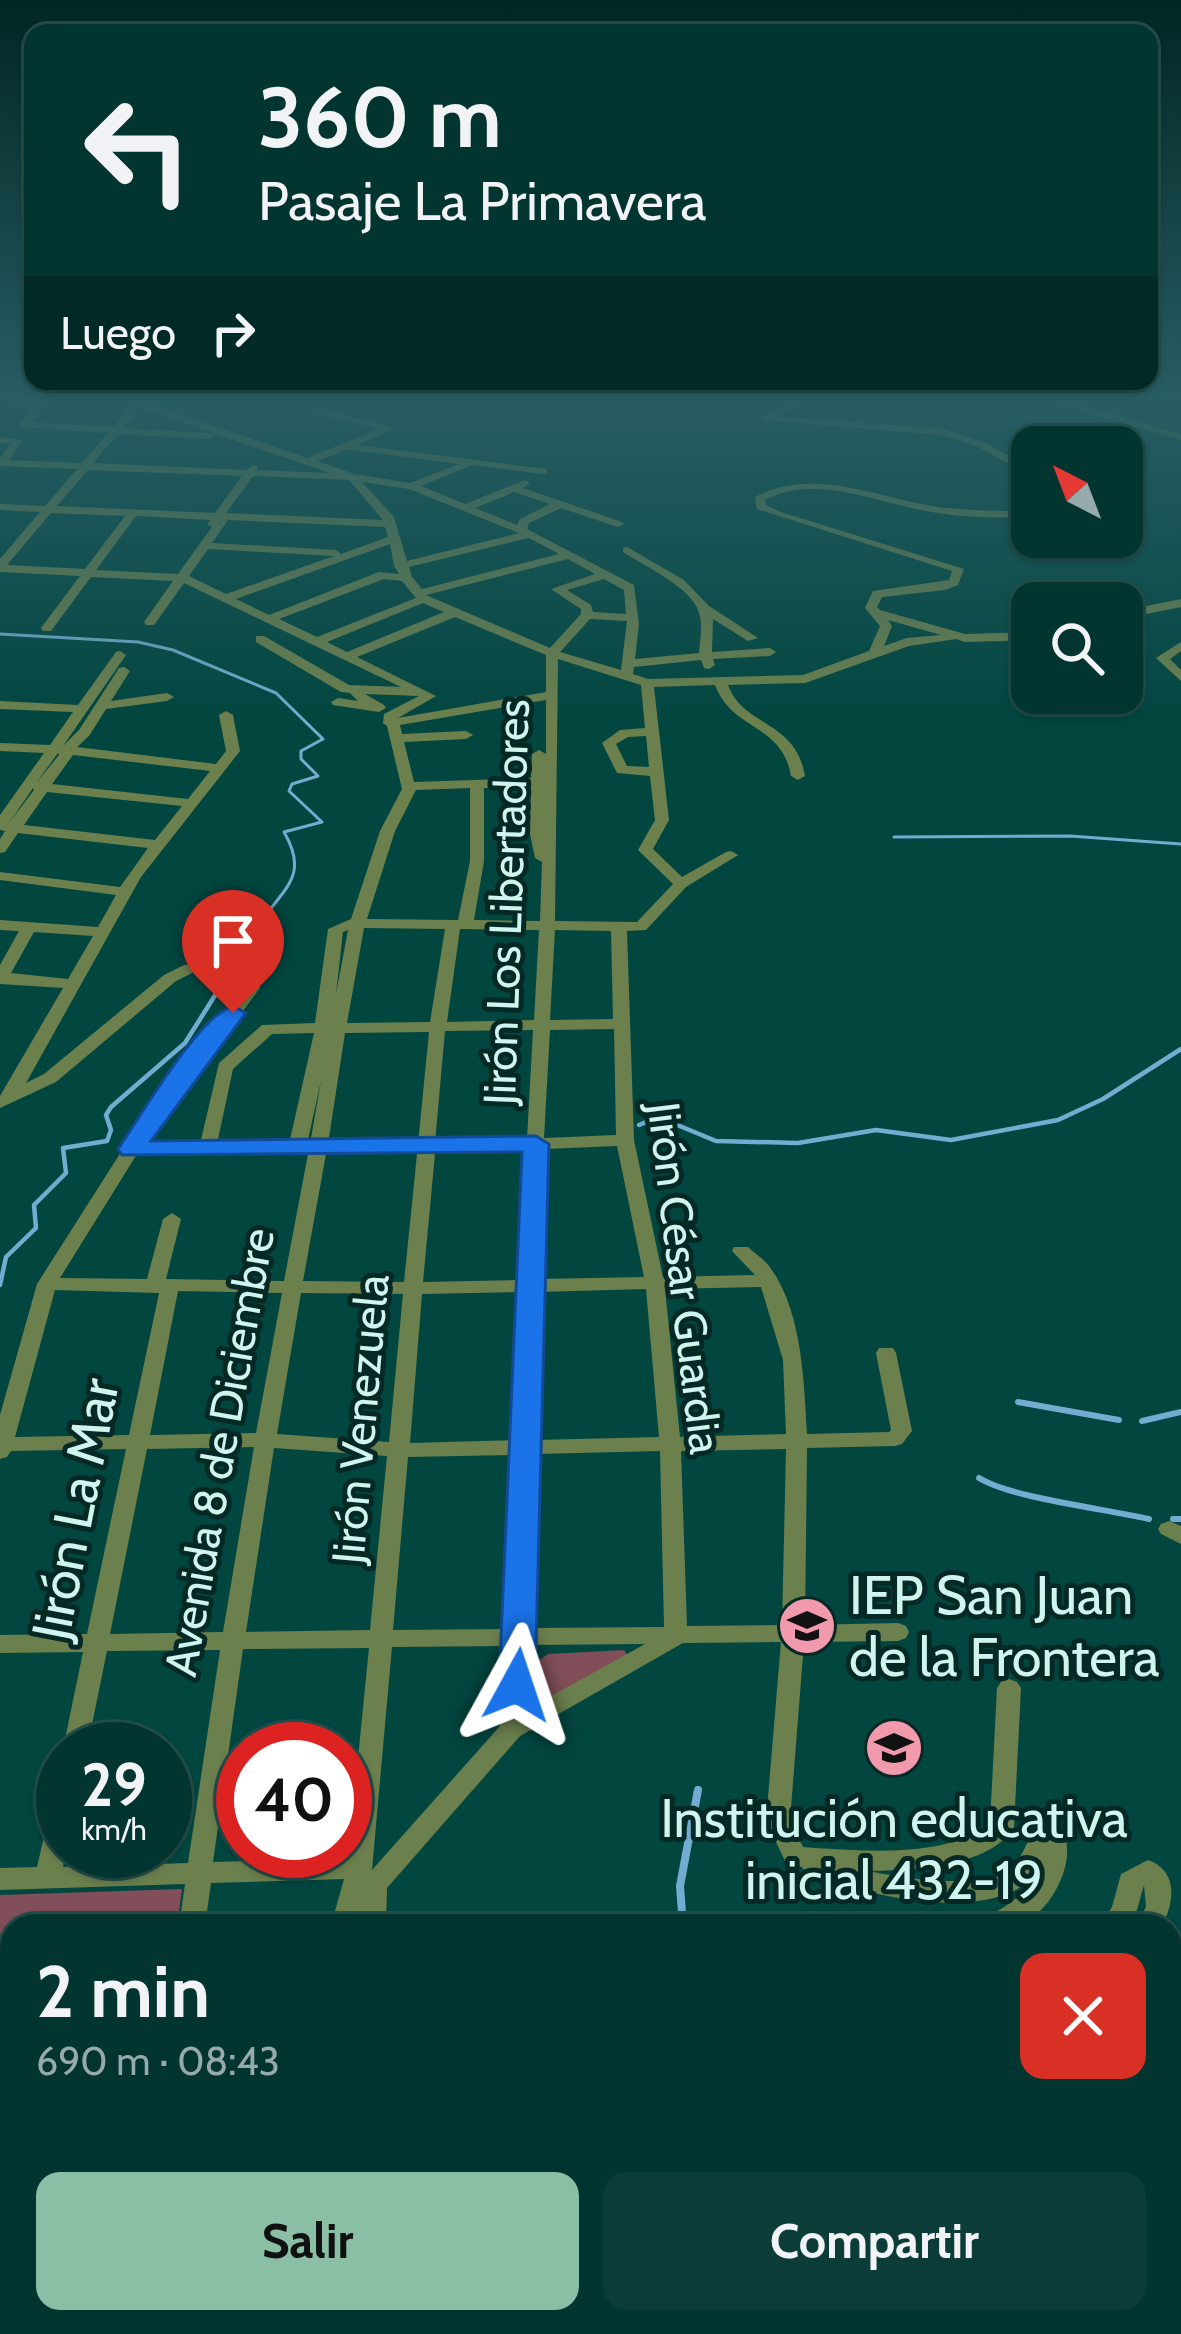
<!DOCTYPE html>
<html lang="es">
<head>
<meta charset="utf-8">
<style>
  :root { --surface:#023430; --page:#0c3c38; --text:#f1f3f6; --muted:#96aaab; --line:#234f4c; --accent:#8abfa5 }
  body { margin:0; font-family:Cabin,sans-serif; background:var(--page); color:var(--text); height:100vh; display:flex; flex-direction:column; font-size:45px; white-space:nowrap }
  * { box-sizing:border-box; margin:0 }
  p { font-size:39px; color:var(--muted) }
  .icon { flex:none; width:66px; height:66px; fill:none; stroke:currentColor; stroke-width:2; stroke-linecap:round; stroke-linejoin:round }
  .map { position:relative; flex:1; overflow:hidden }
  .drawer { position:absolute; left:0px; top:1914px; width:1182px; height:420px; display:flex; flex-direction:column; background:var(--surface); border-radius:36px 36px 0 0; box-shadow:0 3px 9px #0004,0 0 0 3px var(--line) }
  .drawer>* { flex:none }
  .top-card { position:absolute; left:24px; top:24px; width:1134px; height:366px; border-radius:24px; box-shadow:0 3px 9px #0004,0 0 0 3px var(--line); background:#023430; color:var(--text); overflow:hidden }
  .needle { width:78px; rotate:318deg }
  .controls { position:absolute; left:1011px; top:426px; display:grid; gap:24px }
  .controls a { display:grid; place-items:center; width:132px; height:132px; border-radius:24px; background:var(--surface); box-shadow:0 3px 9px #0004,0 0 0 3px var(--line); font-size:60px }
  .speed { position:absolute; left:36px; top:1722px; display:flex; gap:24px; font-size:60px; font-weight:700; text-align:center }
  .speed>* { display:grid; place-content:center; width:156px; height:156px; border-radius:50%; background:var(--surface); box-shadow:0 3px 9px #0004,0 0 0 3px var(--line); line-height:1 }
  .speed small { font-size:30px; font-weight:400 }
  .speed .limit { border:18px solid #d22; background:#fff; color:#111 }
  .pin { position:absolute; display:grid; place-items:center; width:102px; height:102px; color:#fff; margin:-123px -51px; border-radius:50% 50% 50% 0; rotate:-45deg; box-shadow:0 0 12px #0007 }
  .pin .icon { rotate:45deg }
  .me { position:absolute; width:132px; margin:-66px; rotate:5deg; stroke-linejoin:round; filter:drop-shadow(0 0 9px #0008) }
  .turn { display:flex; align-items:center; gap:42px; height:252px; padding:0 36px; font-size:54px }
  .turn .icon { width:156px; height:156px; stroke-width:2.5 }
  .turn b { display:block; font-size:84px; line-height:102px }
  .then { display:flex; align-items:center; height:114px; padding:0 36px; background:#0003; gap:24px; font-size:45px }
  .round { display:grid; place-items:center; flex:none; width:126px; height:126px; border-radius:24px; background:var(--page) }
  .head { display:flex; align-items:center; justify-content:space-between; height:204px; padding:0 36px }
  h1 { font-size:72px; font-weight:700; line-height:90px }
  .button { display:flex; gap:24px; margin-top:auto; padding:24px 36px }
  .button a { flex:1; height:138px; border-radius:24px; background:var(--accent); color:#111; font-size:48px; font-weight:700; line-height:138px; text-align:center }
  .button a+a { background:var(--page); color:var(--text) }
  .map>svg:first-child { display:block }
</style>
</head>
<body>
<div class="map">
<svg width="1181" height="2334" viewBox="0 0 1181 2334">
  <rect width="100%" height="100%" fill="#024640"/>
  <path fill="#814e59" d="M624,1650l5,7 -83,44 -5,-4 -2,-37 9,-6z
    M182,1889l-5,37h-165v251l-12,14v-296z"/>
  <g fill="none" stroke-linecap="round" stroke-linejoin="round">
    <path stroke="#72acd0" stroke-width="3" d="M0,634l138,8 35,8 103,43 47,46 -22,12v8l17,17 -26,8 -3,7 33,31 -38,10c27,46 -3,57 -27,96
      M894,837l176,-1 111,8"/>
    <path stroke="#72acd0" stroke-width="4.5" d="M238,958l21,-33
      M639,1125l19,-8 58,24 82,2 78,-13 75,10 107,-20 45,-21 78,-50
      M0,1285l6,-28 30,-29 -2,-23 32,-32 -3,-25 44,-7 4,-11 -5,-15 5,-8 74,-64 46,-73"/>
    <path stroke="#72acd0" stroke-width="6" d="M1018,1402l101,18
      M1142,1421l39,-9
      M979,1478c32,20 127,31 170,41
      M1173,1519h8"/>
    <path stroke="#72acd0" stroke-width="8" d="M683,1926l-3,-40 18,-96
      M786,2322l8,12"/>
    <path fill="#6c804e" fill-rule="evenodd" d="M0,394h57l-26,28 82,5 19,-22 -27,-11h16l186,64 72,-29 -65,-16 -1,-2 5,-3 77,20 -37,17 189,24v4l-4,1 -71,-9 -51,21 44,18 60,-24 5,3 -7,5 99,34 2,2 -6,3 -57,-19 -32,15 -2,6 107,56 5,39 -4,35 64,-6c1,-13 4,-28 0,-40 -6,-25 -55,-47 -76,-61v-4l4,-1 57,33 25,26 49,32 -10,3 -35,-22 -1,33 58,-4 6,4 -6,4 -57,3 2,6 -6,4 -5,-1 -3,-8 -67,7 -1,7 15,5 155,-4 66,-24 11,-25 -15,-18 8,-17 76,-11 3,-9 -195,-62 -2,-12c59,-31 123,1 183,10 31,4 63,4 94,4v6c-31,1 -63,1 -94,-4 -54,-7 -120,-41 -173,-13l1,5 15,7 183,57 -6,16 -13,5 -63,7 -5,10 3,3 85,24 67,-2v8l-67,2 -9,-3 -47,7 -104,37 -77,2c16,43 67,34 77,91l-7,4 -7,-4c-9,-53 -59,-45 -76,-91l-61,2 15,133 -16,29 29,28 44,-25 5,-1 7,4 -52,32 -40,43 -19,1 7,209 29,137 92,-2 -23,-24 2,-4h14c6,6 16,12 21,19 33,43 35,115 38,168l82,-2 2,-2 -15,-77 3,-5h14l3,5 16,78 -10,13 -7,2 -88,2 -2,177 93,-2 8,3 3,6 -3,6 -8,3 -94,1 -14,179 13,26 12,1c52,3 134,10 175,-25l7,-135 4,-6 8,-3 8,3 4,6 -7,139c-25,41 -103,43 -146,44 37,7 113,21 144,-5 10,-8 14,-22 20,-33l9,-3 23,4c13,30 -16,85 -50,92 -11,2 -26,0 -38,0 7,-11 14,-11 25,-17 16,-10 28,-21 37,-37 -44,56 -175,22 -232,2l-4,-7 -16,-4 -20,-42 15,-179 -98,1 -163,93 -133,152 -1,38h-26v-7l-6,7h-29l10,-15 9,-32 -133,4 -6,43h-26l6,-42 -185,6v-22l37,-1 14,-61 3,-7 9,-3v55h3l-3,16 125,-4 32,-213 -113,1 -20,98h-24l20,-97 -83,1v-18l87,-1 39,-185 -115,2 -4,6 -7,2v-44l37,-131 105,-165 102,-131 -1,-11 -16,-10 -33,5 -18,9 -120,101 -56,26v-12l63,-108 -63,-4v-19l19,-34 -19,-1v-10l98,7 18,-32 -116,-15v-8l120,15 28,-39 -130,-15 -13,19 -5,1v-14l5,-8 -5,-1v-15l44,-62 -44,-2v-8l50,2 23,-33 -73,-3v-8l78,4 38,-53 4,-1 6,4 -63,91 16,-16 40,-62 5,-1 6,4 -19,30 56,-8 7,4 -7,4 -61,8 -17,27 -12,11 139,17 10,-13 -7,-36 7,-4 7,4 7,36 -99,126 -115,206 18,-9 120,-99 20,-10 46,-8 27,15 3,16 -116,156h56l19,-81 43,-38 53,-2 13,-94 23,-10 29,-88 22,-42 -15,-63 -4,-3 1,-9 35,-18 -54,-2 19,11 2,3 -7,4 -46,-7 -2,-3 7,-4 20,3 -8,-8 -9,-1 -85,-50v-6h8l85,49 52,2 -217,-104 -30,42h-8l-2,-3 29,-41 -82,-4 -40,54h-8l-2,-3 39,-52 -80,-4v-13l40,-47 -40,-2v-6l45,2 32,-37 -77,-3v-8l11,-14 -11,-1v-6l23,4 -14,19 73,3 26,-30 -89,-6v-4l20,-21 -39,-2zM140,408l190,65 -73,-3v-4l-4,-1 -7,5 -153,-7 25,-29 92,5 5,-3 -5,-3 -87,-5zM349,449l4,1 106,14 -49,19 -56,-9 -37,-13zM88,470l154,6 -27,37 -158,-7zM253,476l96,4 34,40 -157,-7zM362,482l47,7 110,44 -112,28 -13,-44zM514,492l36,12 -30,15 -3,6 -42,-17zM51,513l74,3 -40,53 -78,-4zM136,516l75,4 -4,4 5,3 -34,47 -82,-4zM228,520l157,7 3,10 -47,17 -5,-4 -124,-7zM529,538l30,16 -137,35 -10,-12 -3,-10zM390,544l4,22 5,8 -20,-2 -110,43 -33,-16zM208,549h1l125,7 -108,38 -37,-18zM568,559l27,15 -44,15 30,20v5l-31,34 -124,-53zM384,579l18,2 14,17 -99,39 -38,-18zM604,579l20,11 2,24 -33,-2 -2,-7 -24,-15zM423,603l21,9 -97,40 -20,-10zM455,617l91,38v37l-148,26 38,-22 -79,-39zM590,619l37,2 -6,49 -61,-18zM888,620l53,15 -34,3 -23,8 8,-20zM558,659l83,26 4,43 -25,2 -18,13 15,30 33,3 5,44 -17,30 35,34 -36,38 -82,-1zM546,700v54l-7,-4 -7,4 -1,24 -117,4 -10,-40 62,-3 7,-4 -7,-4 -64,3 -2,-9zM646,736l3,31 -22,-1 -11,-22 12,-7zM58,753l1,2 -23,28zM73,755l137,16 -22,28 -136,-15zM531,787l-1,47 5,24 7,4 -2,59 -66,-1 10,-59v-73zM33,788l1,2 -25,33zM470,788v73l-12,59 -91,-1 28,-88 21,-41zM47,792l135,14 -27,34 -131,-15zM364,928l81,1 -15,93 -83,1zM460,929l79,1 -5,90 -87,2zM348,930l-12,64 7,-62zM555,930l56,1 2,88 -63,1zM34,932l59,4 -25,43 -57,-6zM614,1029l2,106 -72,3 6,-108zM533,1030l-6,109 -92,4 10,-112zM429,1032l-11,112h-90l17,-111zM314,1033l-25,111h-72l16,-75 39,-35zM321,1081l-11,63h-3zM617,1146l27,131 -105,2 5,-130zM526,1150l-7,130 -96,2 12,-128zM137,1154h171l-24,127 -118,-2 15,-60 -9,-6 -9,6 -16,60 -87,-1zM417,1154l-13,128 -101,-1 23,-127zM761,1287l22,73 3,74 -106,3 -15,-148zM646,1289l13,148 -123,3 2,-148zM55,1290l104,3 -30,142 -114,2zM178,1291l104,2 -26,140 -106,2zM519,1292l-3,148 -106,3 12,-149zM301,1293l102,1 -14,148 -112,-8zM254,1447l-31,185 -113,2 37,-185zM274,1448l113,8 -17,174 -124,2zM786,1449l-4,176 -95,1 -6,-175zM660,1451l4,176 -132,1 4,-174zM515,1455l-6,174 -116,1 15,-173zM645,1644l-119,66 5,-65zM508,1646l-8,80 -128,144 20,-223zM369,1648l-21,210 -135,4 30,-213z
      M775,394h12l11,11 -20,11 165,13 41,13 48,27v7l-56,-30 -34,-11 -180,-15v-4l24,-12z
      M1042,394l139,40v6l-153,-45z
      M1181,599v8l-59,12v-8z
      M1181,642v9l-11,8 11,11v11l-25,-23z
      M1169,1521l12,5v18l-20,-10 -3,-5 3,-5z
      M1148,1860c30,11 27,41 14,66h-26l10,-19 -2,-22 -7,25 -10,16h-27l12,-19 9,-33z
      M1181,1938v25l-11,4v-25z
      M1181,2000v25l-11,4v-25z
      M1181,2050v24l-11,2v-24z
      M12,2195v37l-12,6v-36z
      M1181,2231v28l-11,2v-28z
      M22,2322h36l-6,12h-36z
      M261,2322h34l-6,12h-33z
      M353,2322h30l-1,12h-30z
      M614,2322h40l8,12h-56z"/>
  </g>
  <linearGradient id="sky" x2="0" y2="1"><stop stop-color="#012623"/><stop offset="0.55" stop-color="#285d64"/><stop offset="1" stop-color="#285d64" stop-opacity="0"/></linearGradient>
  <rect width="1181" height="721" fill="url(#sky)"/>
  <path fill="#1a73e8" stroke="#114b97" stroke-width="3" d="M233,1006l13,7 -95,128 385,-5 13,8 -14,541 -6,9h-25l-5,-9 23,-533 -400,3 -4,-6c23,-33 80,-133 115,-143z"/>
  <defs>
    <symbol id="university-disc" viewBox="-11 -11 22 22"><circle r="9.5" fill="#f29aad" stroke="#072925"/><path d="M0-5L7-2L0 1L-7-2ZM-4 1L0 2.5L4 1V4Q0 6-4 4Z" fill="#111"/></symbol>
    <symbol id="school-disc" viewBox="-11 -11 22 22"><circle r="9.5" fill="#f29aad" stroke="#072925"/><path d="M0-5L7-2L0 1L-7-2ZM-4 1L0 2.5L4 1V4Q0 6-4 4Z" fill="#111"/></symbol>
  </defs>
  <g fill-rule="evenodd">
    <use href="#university-disc" x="774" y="1593" width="66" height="66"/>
    <use href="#school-disc" x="861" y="1715" width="66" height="66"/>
  </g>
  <g text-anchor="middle" stroke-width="10" stroke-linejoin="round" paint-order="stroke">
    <g font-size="45" fill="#d0f5ef" stroke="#072925">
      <text transform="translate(506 902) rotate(-88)" y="16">Jirón Los Libertadores</text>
      <text transform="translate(685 1278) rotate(83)" y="16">Jirón César Guardia</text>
      <text transform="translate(360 1419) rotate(-85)" y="16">Jirón Venezuela</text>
      <text transform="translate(219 1452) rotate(-80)" y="16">Avenida 8 de Diciembre</text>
    </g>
    <g font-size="54" fill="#d0f5ef" stroke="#072925">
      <text transform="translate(75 1509) rotate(-79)" y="19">Jirón La Mar</text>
    </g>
    <g font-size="54" fill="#d0f5ef" stroke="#072925" text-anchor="start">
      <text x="849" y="1614">IEP San Juan<tspan x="849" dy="62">de la Frontera</tspan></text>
      <text x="894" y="1837" text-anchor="middle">Institución educativa<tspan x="894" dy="62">inicial 432-19</tspan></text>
    </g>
  </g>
</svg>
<div class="controls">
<a><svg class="needle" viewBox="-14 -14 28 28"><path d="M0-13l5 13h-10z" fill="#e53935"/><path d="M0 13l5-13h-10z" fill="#96aaab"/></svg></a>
<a><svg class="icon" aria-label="search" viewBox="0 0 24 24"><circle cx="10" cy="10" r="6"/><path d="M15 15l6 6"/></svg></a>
</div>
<div class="speed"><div>29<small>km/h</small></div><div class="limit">40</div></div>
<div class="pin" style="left:233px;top:1013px;background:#d93025"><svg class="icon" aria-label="arrive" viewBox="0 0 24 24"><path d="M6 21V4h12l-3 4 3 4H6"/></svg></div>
<svg class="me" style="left:517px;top:1685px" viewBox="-20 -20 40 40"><path d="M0-17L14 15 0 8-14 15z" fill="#1a73e8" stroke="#fff" stroke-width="4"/></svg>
<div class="top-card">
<div class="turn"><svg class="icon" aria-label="left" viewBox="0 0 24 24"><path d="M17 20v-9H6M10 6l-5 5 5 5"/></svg><div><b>360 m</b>Pasaje La Primavera</div></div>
<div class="then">Luego<svg class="icon" aria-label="right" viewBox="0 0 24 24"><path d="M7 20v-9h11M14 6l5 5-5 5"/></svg></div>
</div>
<section class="drawer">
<div class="head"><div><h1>2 min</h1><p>690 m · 08:43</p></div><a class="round" style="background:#d93025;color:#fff"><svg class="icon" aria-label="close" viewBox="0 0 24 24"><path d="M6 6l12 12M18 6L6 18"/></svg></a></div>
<div class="button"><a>Salir</a><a>Compartir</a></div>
</section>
</div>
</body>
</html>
